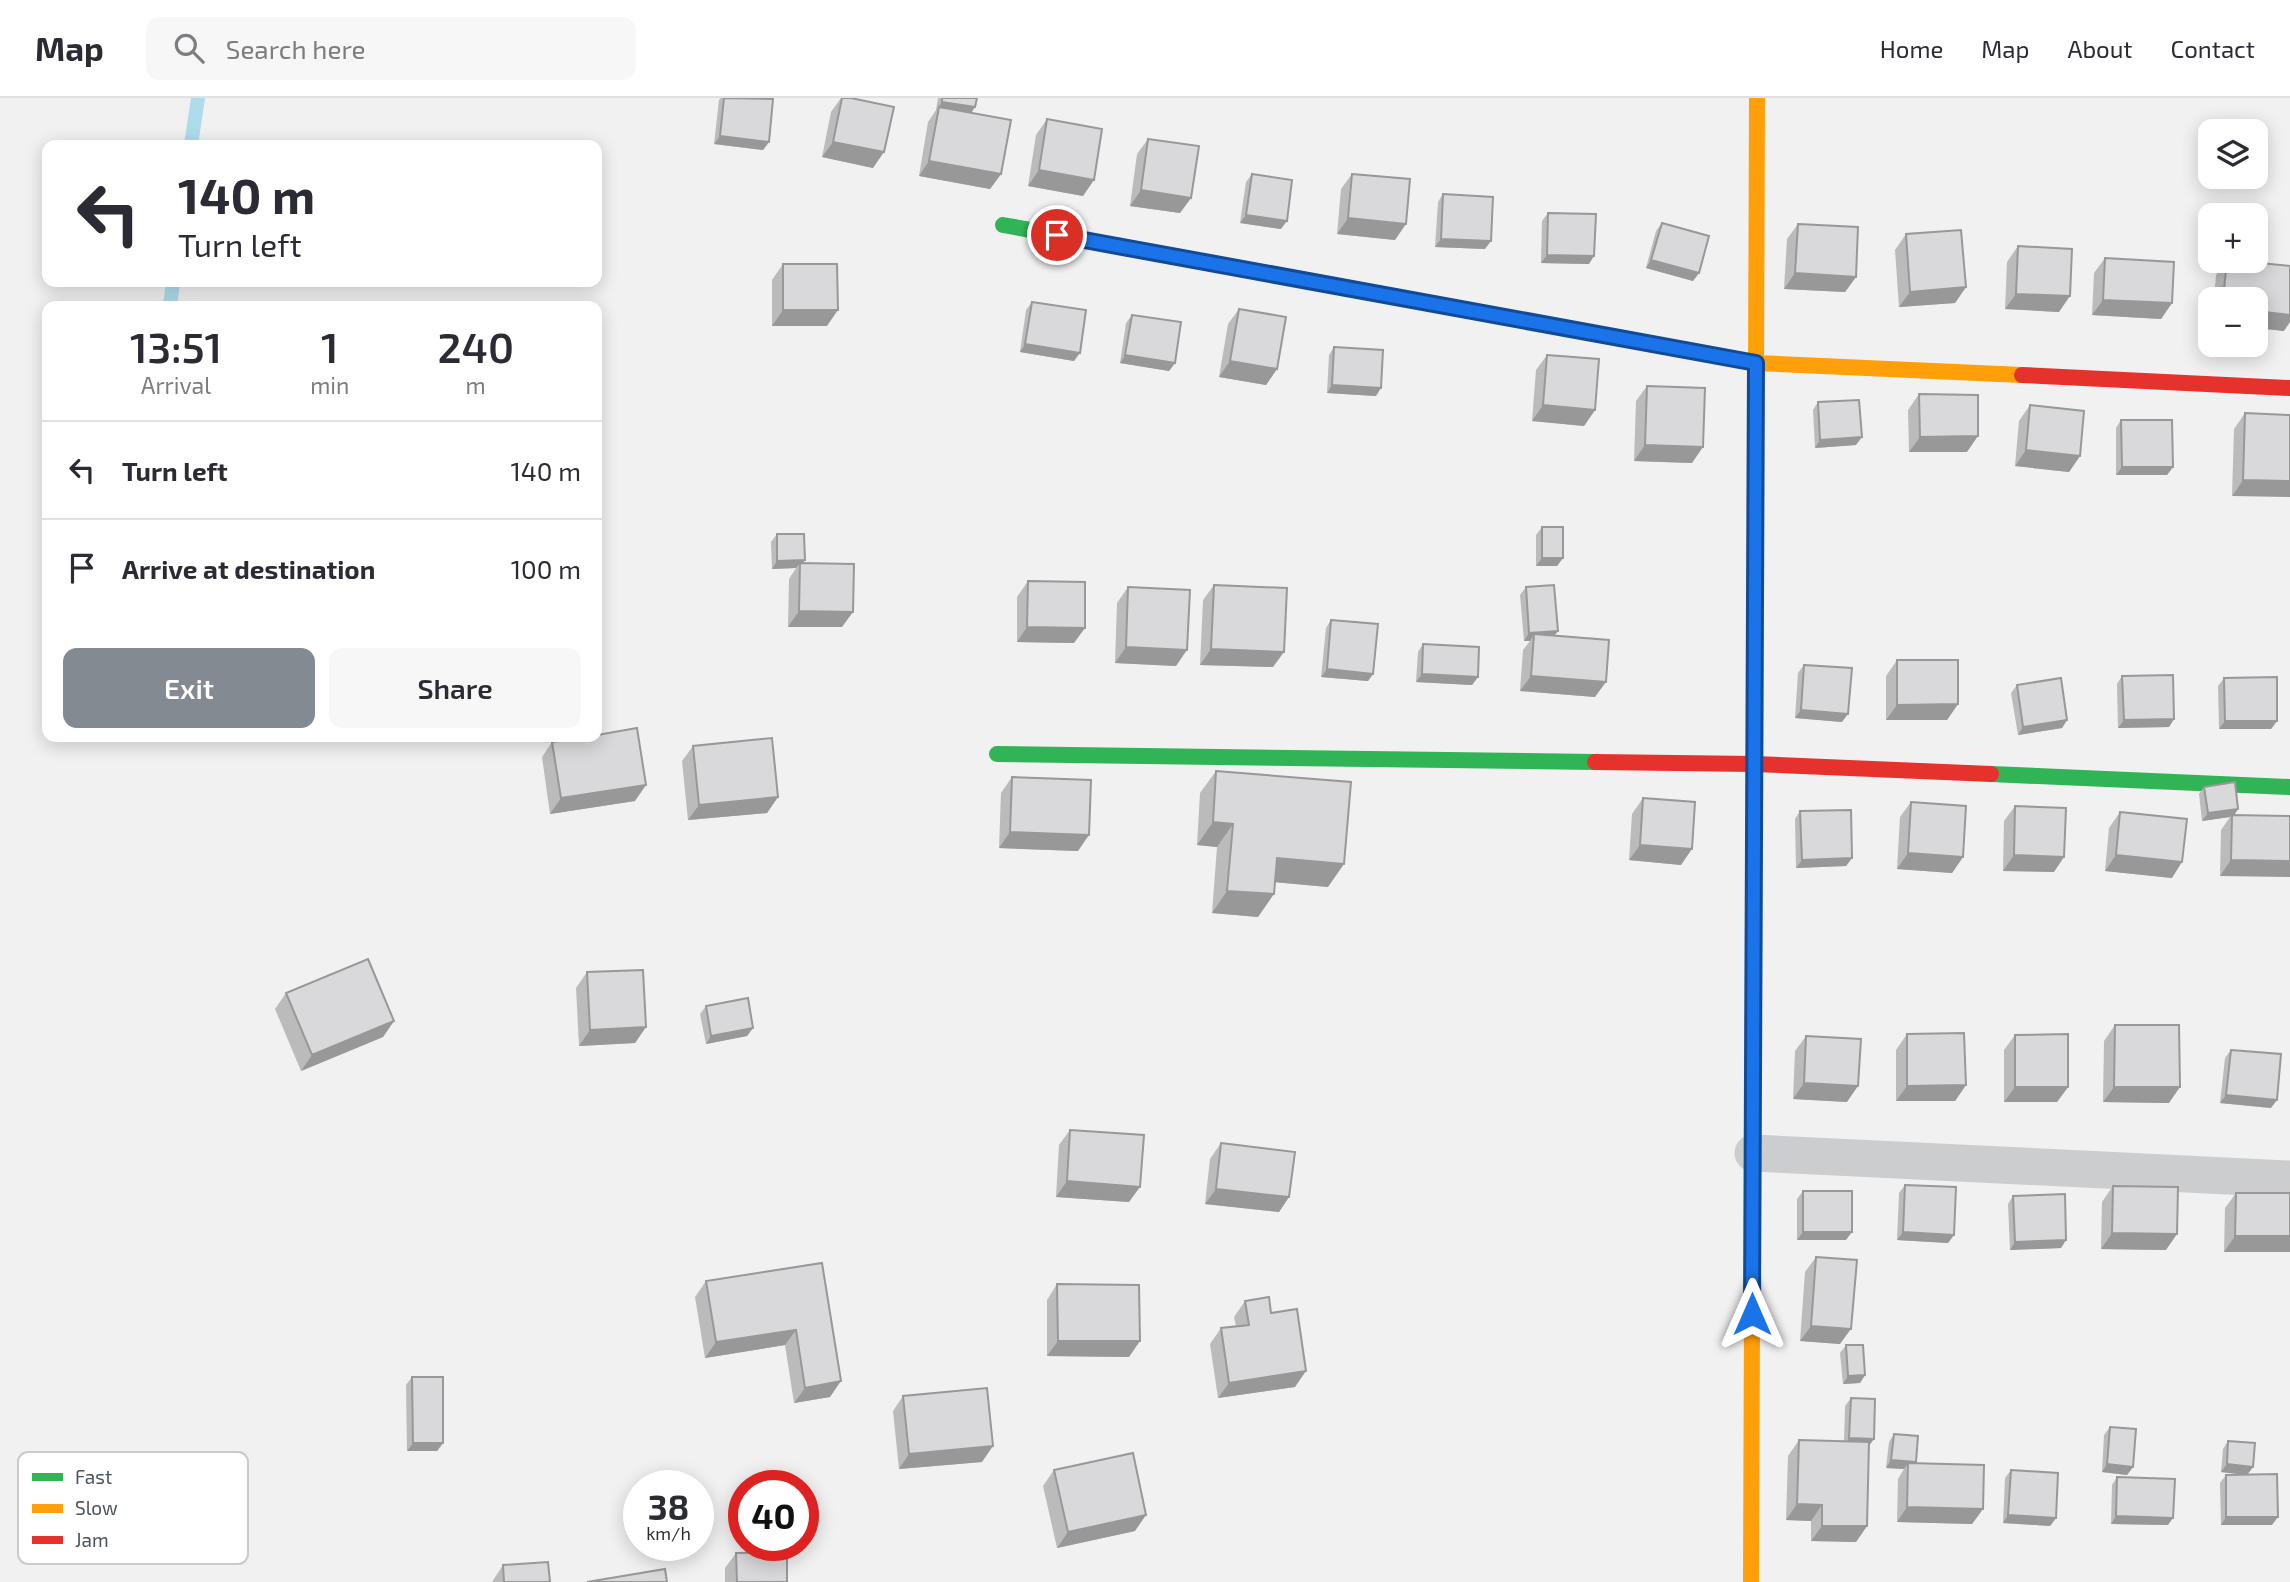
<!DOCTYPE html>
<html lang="en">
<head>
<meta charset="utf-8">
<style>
  :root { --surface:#fff; --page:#f7f7f7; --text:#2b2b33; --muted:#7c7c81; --line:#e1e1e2; --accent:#848a91 }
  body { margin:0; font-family:"Exo 2",sans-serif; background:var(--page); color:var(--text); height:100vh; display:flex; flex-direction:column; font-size:26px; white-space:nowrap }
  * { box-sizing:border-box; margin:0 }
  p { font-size:23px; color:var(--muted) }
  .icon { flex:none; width:38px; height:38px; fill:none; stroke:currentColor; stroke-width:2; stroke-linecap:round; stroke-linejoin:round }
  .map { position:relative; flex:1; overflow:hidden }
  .sheet { position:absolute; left:42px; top:203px; width:560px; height:441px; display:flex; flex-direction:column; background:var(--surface); border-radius:14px; box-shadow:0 4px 18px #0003 }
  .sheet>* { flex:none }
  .hud { position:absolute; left:42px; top:42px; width:560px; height:147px; border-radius:14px; box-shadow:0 4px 18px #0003; background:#fff; color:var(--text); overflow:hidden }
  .fabs { position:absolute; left:2198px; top:21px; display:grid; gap:14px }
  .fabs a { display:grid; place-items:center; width:70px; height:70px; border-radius:14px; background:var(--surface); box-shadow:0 4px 18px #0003; font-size:35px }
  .speed { position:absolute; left:623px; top:1372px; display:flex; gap:14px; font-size:35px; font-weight:700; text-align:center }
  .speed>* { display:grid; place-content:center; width:91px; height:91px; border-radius:50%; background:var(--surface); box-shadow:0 4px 18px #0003; line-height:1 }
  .speed small { font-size:18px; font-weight:400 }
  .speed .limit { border:10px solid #d22; background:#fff; color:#111 }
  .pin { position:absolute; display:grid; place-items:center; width:60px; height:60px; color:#fff; margin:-30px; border:4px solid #fff; border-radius:50%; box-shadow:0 2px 7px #0007 }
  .me { position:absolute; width:77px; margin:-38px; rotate:0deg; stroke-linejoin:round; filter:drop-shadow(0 0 5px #0008) }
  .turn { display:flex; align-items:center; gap:24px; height:147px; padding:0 21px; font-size:32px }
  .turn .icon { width:91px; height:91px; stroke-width:2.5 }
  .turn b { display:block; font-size:49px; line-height:60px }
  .eta { display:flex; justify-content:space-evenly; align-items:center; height:119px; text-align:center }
  .eta b { font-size:42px; font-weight:600; line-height:49px }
  .button { display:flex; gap:14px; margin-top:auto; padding:14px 21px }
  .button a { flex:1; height:80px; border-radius:14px; background:var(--accent); color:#fff; font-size:28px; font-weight:600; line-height:80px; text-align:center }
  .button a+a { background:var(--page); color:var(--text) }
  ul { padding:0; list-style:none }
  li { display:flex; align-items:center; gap:21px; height:98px; padding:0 21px; border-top:2px solid var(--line) }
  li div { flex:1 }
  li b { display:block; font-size:26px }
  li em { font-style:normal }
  header { display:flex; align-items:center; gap:42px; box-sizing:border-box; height:98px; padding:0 35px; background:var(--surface); border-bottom:2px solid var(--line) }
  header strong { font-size:33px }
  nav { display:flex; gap:38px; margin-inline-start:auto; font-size:24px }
  .search { width:490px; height:63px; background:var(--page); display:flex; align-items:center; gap:18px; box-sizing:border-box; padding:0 24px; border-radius:14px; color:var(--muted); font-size:26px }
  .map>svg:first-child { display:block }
</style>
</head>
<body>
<header>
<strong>Map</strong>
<div class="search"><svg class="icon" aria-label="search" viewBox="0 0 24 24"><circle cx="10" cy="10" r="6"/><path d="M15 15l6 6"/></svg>Search here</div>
<nav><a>Home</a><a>Map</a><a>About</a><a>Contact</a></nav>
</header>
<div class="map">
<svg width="2290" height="1484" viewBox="0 0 2290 1484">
  <rect width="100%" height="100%" fill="#f2f1f1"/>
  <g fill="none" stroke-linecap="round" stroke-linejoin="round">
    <path stroke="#adddeb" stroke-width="14" d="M191,47l7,-47
      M170,208l3,-24"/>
    <path stroke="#cbcdcf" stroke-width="37" d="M1753,1055l537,26"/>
    <path stroke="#30b455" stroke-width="16" d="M1003,127l423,77
      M997,656l598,8
      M1991,676l299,13
      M1753,904l2,-349"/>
    <path stroke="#ff9f0a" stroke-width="16" d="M1426,204l330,61 266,12
      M1755,555l2,-555
      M1751,1484l1,-270"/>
    <path stroke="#e5322d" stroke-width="16" d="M2022,277l268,13
      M1595,664l160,2 236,10
      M1752,1214l1,-310"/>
  </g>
  <path fill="#bbbbbc" d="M721,0h46l2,44 -6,8 -49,-6 5,-44z
    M841,0h10l22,70 -51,-11 9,-45z
    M938,0h39l-6,14 30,62 -11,15 -71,-13 9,-54 8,-12z
    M1047,21l36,77 -55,-10 8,-51z
    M1148,41l43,59 -11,15 -50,-7 7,-52z
    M1252,76l29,55 -41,-6 6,-41z
    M1352,76l43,66 -58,-6 4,-45z
    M1443,96l42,55 -50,-2 3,-45z
    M1548,115l41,51 -48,-1 1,-42z
    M1662,125l37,50 -6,8 -47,-13 10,-37z
    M1798,126l58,53 -11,15 -61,-3 3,-50z
    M1906,136l60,53 -11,16 -56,4 -4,-57z
    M2018,148l41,66 -54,-3 2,-47z
    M2105,160l67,45 -11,16 -69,-4 2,-42z
    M2226,163h14l44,70 -28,-3v-29h-42l2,-24z
    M783,166l44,62h-55v-46z
    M1032,204l42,59 -54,-9 6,-42z
    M1239,211l38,60 -11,16 -47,-8 9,-53z
    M1132,217l43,48 -6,8 -49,-8 6,-40z
    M1334,249l42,49 -49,-3 2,-38z
    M1547,257l48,55 -11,16 -52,-5 4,-51z
    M1647,288l45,77 -58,-2 2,-60z
    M1919,296l48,58h-58l-1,-42z
    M1818,304l38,43 -41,3 -2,-38z
    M2030,307l50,51 -11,16 -54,-6 4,-45z
    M2245,315l45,2 -58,81 2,-67z
    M2121,322l52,47 -6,8h-51v-47z
    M1542,429l21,31 -6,8h-21v-31z
    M777,436l26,29 39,64h-54l1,-48 7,-11 -24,1 -1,-27z
    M1028,483l46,62 -57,-1v-45z
    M1214,487l59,82 -73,-2 3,-65z
    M1128,489l48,79 -61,-3 2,-60z
    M1526,489l28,49 41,61 -75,-6 3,-41 7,-9h-6l-4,-46z
    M1331,522l42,54 -5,7 -47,-4 5,-49z
    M1423,546l55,33 -6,8 -56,-3 2,-30z
    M1897,562l61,44 -11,16h-61v-44z
    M1804,567l38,57 -47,-4 3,-45z
    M2122,578l52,43 -5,8 -51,1 -1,-44z
    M2224,580l53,43 -6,8h-52l-1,-43z
    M2017,587l50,35 -5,8 -44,7 -7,-42z
    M552,644l83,59 -85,13 -8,-57z
    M693,648l85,51 -11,16 -79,7 -6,-59z
    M1216,673l112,116 -53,-5 -17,35 -46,-4 5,-66 -20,-2 3,-52z
    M1012,679l66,74 -79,-3 2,-55z
    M2204,689l34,22 -4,6 56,1 -70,60 1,-46 9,-13 -28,4 -3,-27z
    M1643,700l38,67 -52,-5 3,-46z
    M1911,704l52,55 -11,16 -55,-4 3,-52z
    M2015,708l39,66 -51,-1 1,-50z
    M1800,713l52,47 -6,8 -50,2 -1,-49z
    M2120,714l52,66 -67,-7 4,-43z
    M587,874l59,55 -11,16 -56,3 -3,-58z
    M286,895l108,28 -11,16 -82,34 -26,-62z
    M706,908l47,22 -6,8 -41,8 -6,-30z
    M2115,927l54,78 -66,-1 1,-61z
    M1907,936l59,51 -11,16h-59v-51z
    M2015,937l53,52 -11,15h-53v-52z
    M1806,938l41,66 -54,-3 2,-48z
    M2231,952l40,58 -51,-5 5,-45z
    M1070,1032l59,72 -73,-5 3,-52z
    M1221,1045l68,54 -10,15 -74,-8 5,-45z
    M1905,1087l49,50 -6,8 -51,-3 2,-47z
    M2113,1088l53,64 -65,-1 1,-47z
    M1803,1093l43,49h-49v-41z
    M2236,1095h54v59h-66l1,-44z
    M2013,1098l53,44 -5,8 -51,2 -2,-46z
    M1816,1159l24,87 -40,-3 5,-69z
    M822,1165l8,134 -36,6 -9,-58 -80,13 -10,-61 11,-16z
    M1057,1186l72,73 -82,-1v-56z
    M1245,1203l26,12 24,74 -77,11 -8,-54 11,-16 15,-2 -2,-9z
    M1846,1247l19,30 -5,8 -17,1 -3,-31z
    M412,1279l31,66 -6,8h-30l-1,-66z
    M903,1298l79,66 -83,7 -6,-58z
    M1851,1300l23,41 -5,6 -2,81 -11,16 -45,-1v-20l-25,-1 2,-64 11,-16 45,1 1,-35z
    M2110,1329l23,40 -6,8 -25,-3 2,-37z
    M1894,1336l22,28 -1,1 68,46 -11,15 -75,-2 1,-43 6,-10 -18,-1 3,-26z
    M2228,1343l25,26 -6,8 -26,-3 2,-23z
    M1054,1372l81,61 -78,17 -14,-62z
    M2011,1372l45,48 -6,8 -47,-3 2,-45z
    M2226,1377l46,50h-51l-1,-42z
    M2117,1379l51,48 -57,-1 1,-39z
    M736,1455l51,29h-62v-14z
    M503,1467l47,17h-58z"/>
  <path fill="#989899" d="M942,4l33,5 -5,8 -31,-8 -3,3z
    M720,38l49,6 -6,8 -49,-6z
    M833,44l51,10 -11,16 -51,-11z
    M929,63l72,13 -11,15 -71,-13z
    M1039,72l55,10 -11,16 -55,-10z
    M1141,92l50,8 -11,15 -50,-7z
    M1246,117l41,6 -6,8 -41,-6z
    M1348,120l58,6 -11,16 -58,-6z
    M1441,141l50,2 -6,8 -50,-2z
    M1547,157l47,1 -5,8 -48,-1z
    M1651,162l48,13 -6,8 -47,-13z
    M1795,175l61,4 -11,15 -61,-3z
    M1966,189l-11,16 -56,4 11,-15z
    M2016,196l54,2 -11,16 -54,-3z
    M2103,202l69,3 -11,16 -69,-4z
    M783,212h55l-11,16h-55z
    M2256,213l34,4v7l-6,9 -28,-3z
    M1025,246l55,9 -6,8 -54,-9z
    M1125,257l50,8 -6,8 -49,-8z
    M1230,263l47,8 -11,16 -47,-8z
    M1332,287l49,3 -5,8 -49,-3z
    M1543,307l52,5 -11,16 -52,-5z
    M1978,338l-11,16h-58l11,-15z
    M1862,339l-6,8 -41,3 5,-8z
    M1645,347l58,2 -11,16 -58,-2z
    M2026,352l54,6 -11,16 -54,-6z
    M2122,369h51l-6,8h-51z
    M2243,382l47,1v16l-58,-1z
    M1542,460h21l-6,8h-21z
    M805,462l-5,7v-4l-4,5 -24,1 5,-8z
    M799,513l54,1 -11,15h-54z
    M1027,529l58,1 -11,15 -57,-1z
    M1558,533l-6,8 -18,-5 -4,7h-6l5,-8z
    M1126,549l61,3 -11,16 -61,-3z
    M1211,551l73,3 -11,15 -73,-2z
    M1327,571l46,5 -5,7 -47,-4z
    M1422,576l56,3 -6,8 -56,-3z
    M1531,578l75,6 -11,15 -75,-6z
    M1958,606l-11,16h-61l11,-15z
    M1801,612l47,4 -6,8 -47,-4z
    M2174,621l-5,8 -51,1 6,-8z
    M2067,622l-5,8 -44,7 5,-8z
    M2225,623h52l-6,8h-52z
    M646,687l-11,16 -85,13 11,-16z
    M778,699l-11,16 -79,7 11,-15z
    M2238,711l-5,8 -1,-2 -2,2 -28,4 6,-8z
    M1213,724l20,2 -16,23 -20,-2z
    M1010,734l79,3 -11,16 -79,-3z
    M1640,747l52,4 -11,16 -52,-5z
    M1908,755l55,4 -11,16 -55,-4z
    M2014,757l50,2 -10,15 -51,-1z
    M2116,757l66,7 -10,16 -67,-7z
    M1277,760l67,6 -16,23 -67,-6z
    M1852,760l-6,8 -50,2 6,-8z
    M2231,762l59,1v16l-70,-1z
    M1227,793l47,3 -16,23 -46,-4z
    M394,923l-11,16 -82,34 11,-16z
    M646,929l-11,16 -56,3 11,-16z
    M753,930l-6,8 -41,8 5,-8z
    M1804,985l54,3 -11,16 -54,-3z
    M1966,987l-11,16h-59l11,-15z
    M2015,989h53l-11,15h-53z
    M2114,989h66l-11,16 -66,-1z
    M2226,997l51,5 -6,8 -51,-5z
    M1067,1083l73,6 -11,15 -73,-5z
    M1216,1091l73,8 -10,15 -74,-8z
    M1803,1134h49l-6,8h-49z
    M1903,1134l51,3 -6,8 -51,-3z
    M2112,1135l65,1 -11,16 -65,-1z
    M2235,1138h55v16h-66z
    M2066,1142l-5,8 -51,2 5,-8z
    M1811,1228l40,3 -11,15 -40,-3z
    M796,1232l-11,15 -80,13 11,-16z
    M1058,1243h82l-11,16 -82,-1z
    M1306,1273l-11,16 -77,11 11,-15z
    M1865,1277l-5,8 -17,1 5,-8z
    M841,1283l-11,16 -36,6 11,-15z
    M1849,1340l25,1 -6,8 -24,-1z
    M413,1345h30l-6,8h-30z
    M993,1348l-11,16 -83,7 10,-15z
    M1891,1362l25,2 -6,8 -2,-7 -4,6 -18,-1z
    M2107,1366l26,3 -6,8 -25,-3z
    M2227,1366l26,3 -6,8 -26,-3z
    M1797,1406l25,1 -11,16 -25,-1z
    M1907,1409l76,2 -11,15 -75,-2z
    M1146,1417l-11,16 -78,17 11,-16z
    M2008,1417l48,3 -6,8 -47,-3z
    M2116,1418l57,2 -5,7 -57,-1z
    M2226,1419h52l-6,8h-51z
    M1822,1428h45l-11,16 -45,-1z"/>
  <path fill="#d9d9db" stroke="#989899" stroke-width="2" d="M724,0l49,1 -4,43 -49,-6z
    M842,0h9l43,9 -10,45 -51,-10z
    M942,0h35l-2,9 -33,-5z
    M939,9l72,13 -10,54 -72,-13z
    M1047,21l55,10 -8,51 -55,-10z
    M1148,41l51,7 -8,52 -50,-8z
    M1252,76l40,6 -5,41 -41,-6z
    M1352,76l58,5 -4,45 -58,-6z
    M1443,96l50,3 -2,44 -50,-2z
    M1548,115l48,1 -2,42 -47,-1z
    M1662,125l47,13 -10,37 -48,-13z
    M1798,126l60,3 -2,50 -61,-4z
    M1961,132l5,57 -56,5 -4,-58z
    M2018,148l54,3 -2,47 -54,-2z
    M2105,160l69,4 -2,41 -69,-3z
    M2227,163h13l50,5v49l-34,-4v-12h-33z
    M783,166h54l1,46h-55z
    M1032,204l54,8 -6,43 -55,-9z
    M1239,211l47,8 -9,52 -47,-8z
    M1132,217l49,7 -6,41 -50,-8z
    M1334,249l49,3 -2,38 -49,-3z
    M1547,257l52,4 -4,51 -52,-5z
    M1647,288l58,2 -2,59 -58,-2z
    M1919,296l59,1v41l-58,1z
    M1859,302l3,37 -42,3 -2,-38z
    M2030,307l54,6 -4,45 -54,-6z
    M2245,315l45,2v66l-47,-1z
    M2121,322h51l1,47h-51z
    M1542,429h21v31h-21z
    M777,436h27l1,26 -28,1z
    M800,465l54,1 -1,48 -54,-1z
    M1028,483l57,1v46l-58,-1z
    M1214,487l73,3 -3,64 -73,-3z
    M1554,487l4,46 -29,2 -3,-46z
    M1128,489l62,3 -3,60 -61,-3z
    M1331,522l47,4 -5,50 -46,-5z
    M1534,536l75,6 -3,42 -75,-6z
    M1423,546l56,3 -1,30 -56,-3z
    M1897,562h61v44l-61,1z
    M1804,567l48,3 -4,46 -47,-4z
    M2173,577l1,44 -50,1 -2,-44z
    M2277,579v44h-52l-1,-43z
    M2061,580l6,42 -44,7 -6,-42z
    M637,630l9,57 -85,13 -9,-56 33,-5h12v-2z
    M772,640l6,59 -79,8 -6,-59z
    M1216,673l135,11 -7,82 -67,-6 -3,36 -47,-3 6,-67 -20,-2z
    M1012,679l79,3 -2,55 -79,-3z
    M2235,684l3,27 -30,4 -4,-26z
    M1643,700l52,4 -3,47 -52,-4z
    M1911,704l55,4 -3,51 -55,-4z
    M2015,708l51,2 -2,49 -50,-2z
    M1851,712l1,48 -50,2 -2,-49z
    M2120,714l67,7 -5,43 -66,-7z
    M2232,717l58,1v45l-59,-1z
    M368,861l26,62 -82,34 -26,-62z
    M643,872l3,57 -56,3 -3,-58z
    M748,900l5,30 -42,8 -5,-30z
    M2115,927h64l1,62h-66z
    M1964,935l2,52 -59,1v-52z
    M2068,936v53h-53v-52z
    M1806,938l55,3 -3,47 -54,-3z
    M2231,952l50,4 -4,46 -51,-5z
    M1070,1032l74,5 -4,52 -73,-6z
    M1221,1045l74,9 -6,45 -73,-8z
    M1905,1087l51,2 -2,48 -51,-3z
    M2113,1088l65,1 -1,47 -65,-1z
    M1803,1093h49v41h-49z
    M2236,1095h54v43h-55z
    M2065,1096l1,46 -51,2 -2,-46z
    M1816,1159l41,3 -6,69 -40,-3z
    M822,1165l19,118 -36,7 -9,-58 -80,12 -10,-61z
    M1057,1186l82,1 1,56h-82z
    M1269,1199l2,16 26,-4 9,62 -77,12 -8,-55 28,-3 -4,-24z
    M1846,1247h17l2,30 -17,1z
    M412,1279h31v66h-30z
    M987,1290l6,58 -84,8 -6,-58z
    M1851,1300l24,1 -1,40 -25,-1z
    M2110,1329l26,2 -3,38 -26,-3z
    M1894,1336l24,2 -2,26 -25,-2z
    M1799,1342l70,2 -2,84h-45v-21l-25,-1z
    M2228,1343l27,2 -2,24 -26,-3z
    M1133,1355l13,62 -78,17 -14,-62z
    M1908,1365l76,2 -1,44 -76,-2z
    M2011,1372l47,3 -2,45 -48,-3z
    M2277,1376l1,43h-52v-42z
    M2117,1379l58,2 -2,39 -57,-2z
    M787,1454v30h-50l-1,-29z
    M548,1464l2,20h-46l-1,-17z
    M665,1471l2,13h-80z"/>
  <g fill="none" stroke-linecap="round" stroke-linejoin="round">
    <defs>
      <path id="route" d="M1057,137l699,128 -4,951"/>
    </defs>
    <use href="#route" stroke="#114b97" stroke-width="18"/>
    <use href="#route" stroke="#1a73e8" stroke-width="12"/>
  </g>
  <rect x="18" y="1354" width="230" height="112" rx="10" fill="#fff" stroke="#c8cbce" stroke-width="2"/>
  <rect x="32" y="1375" width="31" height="8" fill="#30b455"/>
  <rect x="32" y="1406" width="31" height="9" fill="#ff9f0a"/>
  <rect x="32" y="1438" width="31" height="8" fill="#e5322d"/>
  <g font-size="19" fill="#49535d">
    <text x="75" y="1386">Fast</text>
    <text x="75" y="1417">Slow</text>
    <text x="75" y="1449">Jam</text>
  </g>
</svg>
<div class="fabs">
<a><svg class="icon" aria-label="layers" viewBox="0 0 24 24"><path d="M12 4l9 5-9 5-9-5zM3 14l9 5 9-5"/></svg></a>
<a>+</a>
<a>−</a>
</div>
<div class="speed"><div>38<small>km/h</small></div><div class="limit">40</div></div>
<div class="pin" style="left:1057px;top:137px;background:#d93025"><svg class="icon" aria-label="arrive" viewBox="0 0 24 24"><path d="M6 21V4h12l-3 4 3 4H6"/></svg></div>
<svg class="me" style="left:1752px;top:1216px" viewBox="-20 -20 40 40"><path d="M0-17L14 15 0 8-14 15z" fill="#1a73e8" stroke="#fff" stroke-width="4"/></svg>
<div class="hud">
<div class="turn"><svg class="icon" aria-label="left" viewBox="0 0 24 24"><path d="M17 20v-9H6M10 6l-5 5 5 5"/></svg><div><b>140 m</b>Turn left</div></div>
</div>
<section class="sheet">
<div class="eta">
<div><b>13:51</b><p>Arrival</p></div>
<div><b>1</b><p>min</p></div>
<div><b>240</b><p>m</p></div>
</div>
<ul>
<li><svg class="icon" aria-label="left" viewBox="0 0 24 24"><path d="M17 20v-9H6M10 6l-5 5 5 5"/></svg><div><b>Turn left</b></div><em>140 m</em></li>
<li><svg class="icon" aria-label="arrive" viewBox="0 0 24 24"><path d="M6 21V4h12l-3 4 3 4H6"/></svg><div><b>Arrive at destination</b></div><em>100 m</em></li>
</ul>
<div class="button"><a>Exit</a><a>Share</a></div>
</section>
</div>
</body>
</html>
